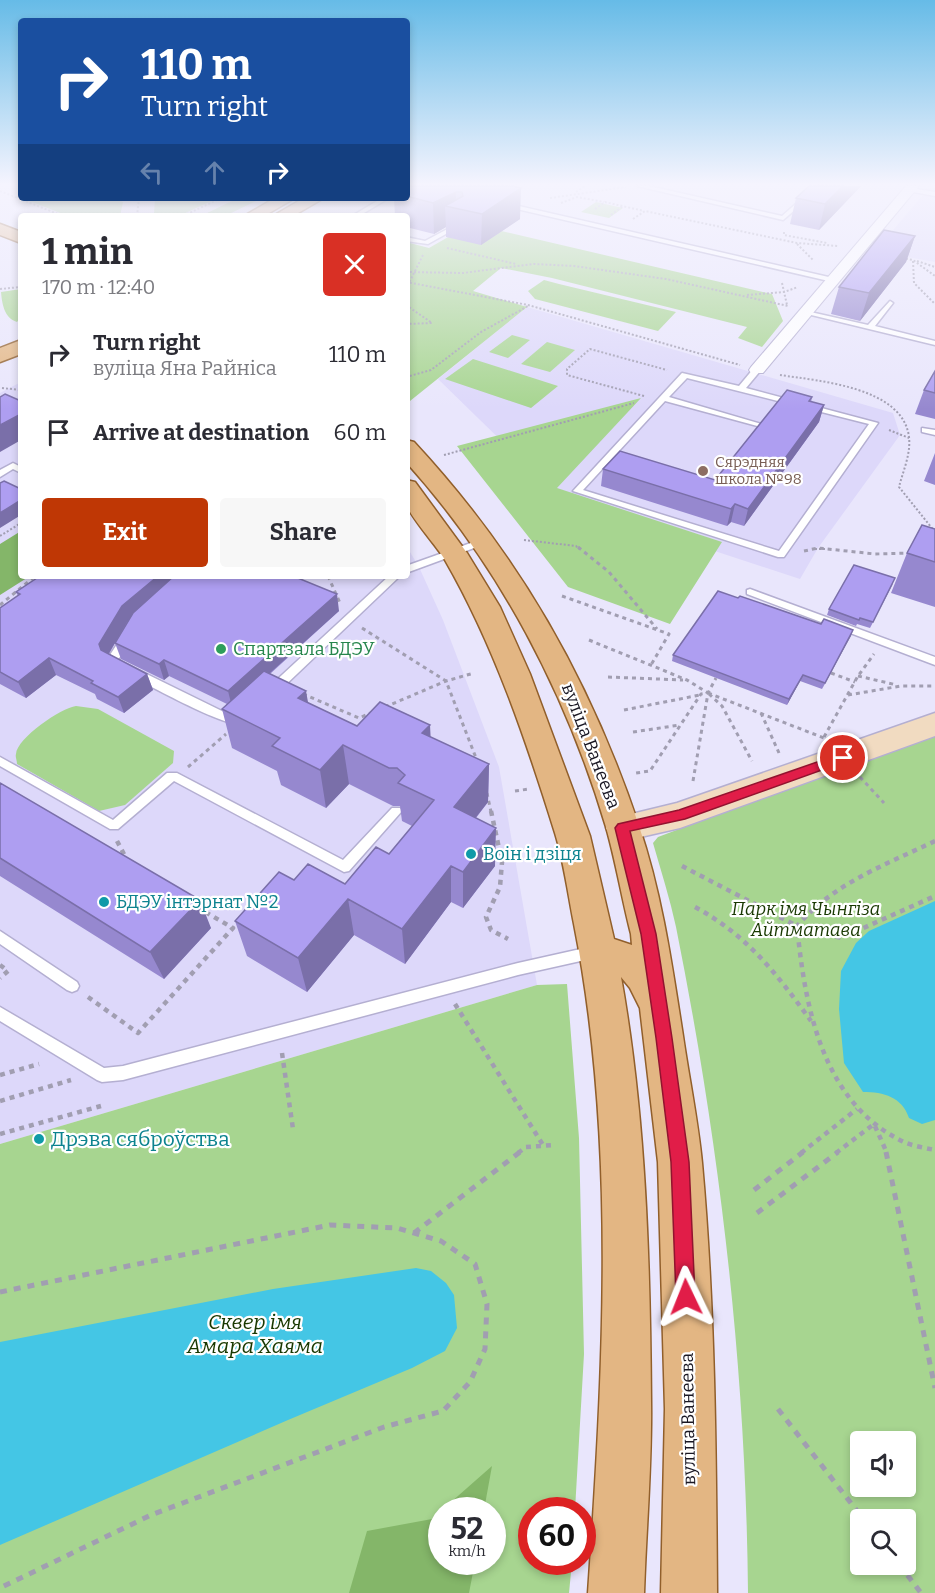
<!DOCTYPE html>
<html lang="en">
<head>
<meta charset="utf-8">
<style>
  :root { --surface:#fff; --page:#f7f7f7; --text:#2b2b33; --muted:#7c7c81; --accent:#bf3705 }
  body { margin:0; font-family:Bitter,serif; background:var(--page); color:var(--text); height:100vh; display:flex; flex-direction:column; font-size:22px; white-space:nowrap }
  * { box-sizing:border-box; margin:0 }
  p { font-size:20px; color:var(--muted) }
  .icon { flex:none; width:33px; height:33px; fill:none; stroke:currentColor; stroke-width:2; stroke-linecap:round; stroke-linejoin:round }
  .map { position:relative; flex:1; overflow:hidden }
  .details { position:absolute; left:18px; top:213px; width:392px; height:366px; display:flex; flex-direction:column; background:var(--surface); border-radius:6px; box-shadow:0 3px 9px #0003 }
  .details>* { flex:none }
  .guide { position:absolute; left:18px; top:18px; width:392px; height:183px; border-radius:6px; box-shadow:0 3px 9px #0003; background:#1a4fa0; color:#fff; overflow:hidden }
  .buttons { position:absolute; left:850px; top:1431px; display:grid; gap:12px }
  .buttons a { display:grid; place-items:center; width:66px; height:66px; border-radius:6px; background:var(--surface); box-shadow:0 3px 9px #0003; font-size:30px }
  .speed { position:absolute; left:428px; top:1497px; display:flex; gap:12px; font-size:30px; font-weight:700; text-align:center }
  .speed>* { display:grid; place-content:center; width:78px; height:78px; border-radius:50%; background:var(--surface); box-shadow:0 3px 9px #0003; line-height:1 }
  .speed small { font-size:15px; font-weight:400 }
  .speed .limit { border:9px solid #d22; background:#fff; color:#111 }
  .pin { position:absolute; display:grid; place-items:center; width:51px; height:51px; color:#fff; margin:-26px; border:3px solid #fff; border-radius:50%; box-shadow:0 2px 6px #0007 }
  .me { position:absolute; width:66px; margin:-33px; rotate:358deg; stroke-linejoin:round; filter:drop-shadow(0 0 4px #0008) }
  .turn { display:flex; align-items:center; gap:21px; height:126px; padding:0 24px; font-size:27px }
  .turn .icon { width:78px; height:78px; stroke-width:2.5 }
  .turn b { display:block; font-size:42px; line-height:51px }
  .lanes { display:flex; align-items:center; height:57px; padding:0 24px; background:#0003; justify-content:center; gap:30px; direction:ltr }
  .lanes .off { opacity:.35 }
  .round { display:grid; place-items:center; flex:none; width:63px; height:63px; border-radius:6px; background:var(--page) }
  .headline { display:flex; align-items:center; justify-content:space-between; height:102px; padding:0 24px }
  h1 { font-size:36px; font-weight:700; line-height:45px }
  .cta { display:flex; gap:12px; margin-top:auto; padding:12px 24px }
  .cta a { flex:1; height:69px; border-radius:6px; background:var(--accent); color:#fff; font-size:24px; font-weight:700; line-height:69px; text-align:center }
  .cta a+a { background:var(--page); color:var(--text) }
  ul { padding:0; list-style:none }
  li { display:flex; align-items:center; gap:18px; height:78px; padding:0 24px }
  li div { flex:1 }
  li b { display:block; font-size:22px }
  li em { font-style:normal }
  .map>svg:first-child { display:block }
</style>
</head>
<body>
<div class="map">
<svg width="935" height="1593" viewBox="0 0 935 1593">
  <rect width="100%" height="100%" fill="#e9e6fc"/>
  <path fill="#ddd8fa" d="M930,187l5,1v74l-60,-11z
    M527,307l366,106 7,22 -82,113 -18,31 -237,-78 -125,-122z
    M21,382v194h385l1,-29 12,20 24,53 56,147 38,218 -537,159v-751z"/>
  <path fill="#a7d590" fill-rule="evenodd" d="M22,198h101l-3,3 3,1 -3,14h-52z
    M155,198h63l-39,18h-23l-2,-2z
    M238,198h24l-37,18h-24z
    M596,202l27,6 -14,10 -28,-6z
    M471,224l301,70 11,27 -21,26 -24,-9 9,-11 -195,-49 -51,-10 -28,23 54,16 -117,94 -4,-3v-156l23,6z
    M544,280l15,4 117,28 -18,19 -123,-32 -7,-8z
    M21,289v28l-4,5c-13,-4 -15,-19 -16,-30z
    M512,335l18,5 -22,18 -19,-6z
    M547,342l28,8 -25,22 -29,-8z
    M473,359l85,27 -27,22 -86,-29z
    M641,398l-84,90 165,54 -52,82 -102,-37 -111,-141z
    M76,706l22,3 76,42 -1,12 -48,42 -26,6 -82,-47c0,-4 -2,-7 -1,-10 1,-16 45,-46 60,-48z
    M935,733v860h-187c-2,-224 -28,-447 -72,-666 -6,-28 -15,-56 -23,-84l5,-6zM861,1442h45v44h-45zM861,1520h45v44h-45z
    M567,984l12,154 5,216 -9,156h-44v52h41l-3,31h-569v-449l537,-159zM441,1510h51v52h-51z"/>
  <path fill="#84b669" d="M21,531v45h9l-30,19v-51z
    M492,1466l-8,44h-42z
    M441,1512v50h34l-6,31h-120l18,-62 65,-12z"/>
  <path fill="#44c6e5" d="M935,901v219l-13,4 -13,-6c-7,-21 -25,-26 -46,-26l-19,-29 -5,-54 2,-38 15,-28 13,-12z
    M416,1268l15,3 15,12 8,12 3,33 -12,23 -33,17 -124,52 -288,125v-203l273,-53z"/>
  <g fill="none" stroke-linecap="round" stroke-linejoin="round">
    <defs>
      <path id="lane" d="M637,186h12l133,30 34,-30h7l-40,34z
        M910,188l25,4v4l-27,-5z
        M382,198h7l-30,18h-7z
        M506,203l327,75 3,2 -3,2 -329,-76z
        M457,224l5,1 -34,19 -22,-3v-4l19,4z
        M890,301l3,2 -18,23 60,15v4l-132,-32 3,-2 62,14z
        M754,368l7,2 -15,18 132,35 -94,134h-6l-205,-66 109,-118 57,13zM687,378l182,46 -90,127 -196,-61 82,-89 96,26 4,-2 -96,-28z
        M922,428l13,2v5l-13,-3z
        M13,463l8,4v6l-8,-4 -13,8v-7z
        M482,539l5,3 -2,2 -79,29v-7z
        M389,576h11l-123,117h-8l-1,-3 1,-3z
        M750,589l185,68v8l-188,-71v-4z
        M127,634l5,3 -14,23 108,53 16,5 2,3 -2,3c-19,4 -111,-49 -134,-60l-1,-3 1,-3 15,-23z
        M0,757l113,63 54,-47h10l166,87 49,-52h8l2,3 -53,60 -5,1 -170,-91 -56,48h-8l-110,-63z
        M0,931l77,51 2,4 -2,4 -5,2 -5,-2 -67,-46z
        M594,946l5,2 2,4 -2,4 -5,2 -76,17 -395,105 -21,2 -5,-2 -97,-59v-14l104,61 19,-2 395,-103z"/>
      <path id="street" d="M906,186h13l-156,187h-12l-2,-3 2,-3z"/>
      <path id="secondary" d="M935,713v23l-255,92 -57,13 -12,-4 -5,-9 5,-9 66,-16z"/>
      <path id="primary" d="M275,198h20l-31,18h-20z
        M304,198h20l-31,18h-20z
        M0,224l21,8v11l-21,-8z
        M21,340v14l-21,8v-14z
        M406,440l8,2c105,113 176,238 225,384 23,68 33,139 44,210 6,42 15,85 19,127 13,143 14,287 15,430h-56l4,-184 -7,-247 -18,-154 -10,-20 -9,-11c25,140 29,283 30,425 1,64 -5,128 -7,191h-56c15,-220 29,-451 -14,-669 -6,-30 -10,-62 -19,-91 -29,-93 -61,-188 -110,-273 -8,-14 -36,-44 -39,-57 -1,-7 0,-16 0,-23l9,2 52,71 33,54 30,67 60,162 24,103 18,6 -1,-11c-9,-35 -15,-72 -25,-107 -40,-134 -106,-261 -200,-365z"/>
    </defs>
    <use href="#lane" stroke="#b4afd1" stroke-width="3"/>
    <use href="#street" stroke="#b4afd1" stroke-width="2"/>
    <use href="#secondary" stroke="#b4afd1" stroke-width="3"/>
    <use href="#primary" stroke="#915f2b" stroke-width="3"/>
    <path stroke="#a19eb1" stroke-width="2" stroke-dasharray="2 2" stroke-linecap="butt" d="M0,191l63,25
      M576,192l9,-6
      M550,198l76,-11
      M561,203l16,-6 27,5
      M595,209l10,-7 39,9
      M611,215l12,-9
      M137,216l2,-18
      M183,216l38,-18
      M633,219l12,-8 152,32 41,3
      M784,232v3l43,8
      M797,244l16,16
      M447,248l69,16
      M902,258l11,2 22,16
      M913,261l1,22 21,21
      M917,261l18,6
      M406,272l57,1 71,-9 40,2 92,13 122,27
      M406,282l122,23 212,60
      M782,283l5,22
      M0,289l21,-2
      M406,289l17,-34
      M747,295l37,-3 14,-5
      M406,305l26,18 -26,1
      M780,375c39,6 123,12 129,62 2,17 -6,34 -10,50l36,45
      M406,377l25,-7 50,-38 47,-26
      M2,388l19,2
      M644,396l-77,-21v-6l23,-20 77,21
      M889,430l20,8
      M444,455l190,-52
      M0,536l21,-13
      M524,540l52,6 3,3
      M815,549h10"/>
    <path stroke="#a19eb1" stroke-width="3" stroke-dasharray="4 4" stroke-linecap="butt" d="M578,547l31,25 48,57
      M804,551l14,-3 57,6 35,-1
      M328,576l12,27
      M562,596l107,38 -18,31
      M0,605l35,-29
      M362,628l84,53 32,82
      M589,640l98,40 21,13 -7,1 -51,77 -14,2
      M831,673l24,9
      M858,676l39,9
      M608,677l75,3
      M708,693l116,45
      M303,694l56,24 14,-6
      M709,694l13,12 30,55
      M848,695l53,-9h34
      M385,707l61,-26 28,-8
      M624,710l76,-15
      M761,713l18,40
      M633,732l47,-7
      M824,737l34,-61 16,-22
      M188,767l38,-33
      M860,777l24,26
      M693,781l15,-88 8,-15
      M515,791l14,-2
      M487,793l4,19"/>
    <path stroke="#a19eb1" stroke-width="4.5" stroke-dasharray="5 5" stroke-linecap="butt" d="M491,811l11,51 -2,25 -14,30 5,13 17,9
      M117,841l9,17
      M935,841c-50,24 -101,42 -138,85 8,81 25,177 107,216 9,4 21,6 31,8
      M682,866l115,60 44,12 94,-42
      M695,907c53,29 81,66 116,114
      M0,965l8,6 -8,7
      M88,997l50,36 95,-105 -33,-19
      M455,1004l88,141
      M282,1053l11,76
      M0,1075l39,-11
      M0,1101l71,-21
      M0,1134l101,-28
      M518,1153l8,-6 28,-2
      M801,1153l56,-44
      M836,1153l38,-29 13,29"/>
    <path stroke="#a19eb1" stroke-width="5" stroke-dasharray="7 7" stroke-linecap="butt" d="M886,1152l49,236
      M754,1190l49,-38
      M757,1213l81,-61
      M414,1233l106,-81
      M0,1292l330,-67 67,3 44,13 34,23 12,40 -2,45 -15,33 -27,29 -59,16 -233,88 -151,73
      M778,1409l86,111
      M899,1564l22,29"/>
    <use href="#lane" fill="#fff" fill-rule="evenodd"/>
    <use href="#street" fill="#fff" fill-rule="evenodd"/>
    <use href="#secondary" fill="#f1dbc1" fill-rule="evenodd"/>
    <use href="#primary" fill="#e3b683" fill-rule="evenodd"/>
  </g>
  <path fill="#9688cf" d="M406,186h49l65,33 -39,26 -35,-8v-10l-12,7 -28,-7v-11h-11l-1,-18h12z
    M809,186h52l-42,44 -29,-6 6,-26z
    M915,236l-9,26 -46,59 -29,-7 8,-27z
    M935,371v48l-20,-5 9,-24z
    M812,397l-1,5 13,3 -5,17 -75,104 -13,-4 -4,4 -126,-40 2,-17 112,11z
    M935,453v32l-11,-4z
    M935,529v78l-44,-14 16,-40z
    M40,576h264l-4,3 39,32 -69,63 38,29 49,23 73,-1v12l59,27 -1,38 -12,16 19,48 -32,42 -12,-6 -46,62 -51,-29 -47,57 -60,-36 -12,-35 59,-41 51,4 44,-30 23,-28 -10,-5 -2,-15h-7l-44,-22 -23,24 -45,-23 -4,-14 -45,-23 -10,-39 5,-5 -58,-28 -5,4 -43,-21 -6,-16 12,-21 -18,32 38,20 6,16 -29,23 -27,-14 -2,-5 -39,-19 -30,23 -26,-14v-76l18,-12 -2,-4z
    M893,584l-23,44 -13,-4 -1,2 -29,-11 2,-6z
    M738,598l83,26 32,6 -31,59 -22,-8 -13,24 -115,-44 1,-6z
    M0,783l211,145 -47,51 -164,-103z"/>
  <path fill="#7a6fa9" d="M843,186h18l-42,44 6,-26z
    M521,188l-1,31 -39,26 1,-31z
    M456,192v16l-11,-2 1,21 -12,7 -1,-31z
    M915,236l-9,26 -46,59 9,-28z
    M824,405l-5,17 -75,104 4,-17z
    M21,414v26l-21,12v-27z
    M21,500v15l-21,13v-15z
    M735,504l-4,18 -4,4 4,-17z
    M158,576h24l-55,46 -22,38 -6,-16 23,-38z
    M286,576h18l-16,13z
    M337,594l2,17 -107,96 -4,-16z
    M853,630l-2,6 -29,53 3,-6z
    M49,658l7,17 -30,23 -8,-16z
    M164,660l5,16 -5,4 -5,-16z
    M147,674l6,16 -29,23 -6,-16z
    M803,675l-3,6 -13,24 2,-6z
    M306,691l7,39 -15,-32z
    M430,725l2,38 -10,-30z
    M343,745l6,39 -23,24 -6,-38z
    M489,764l-1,38 -34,43v-38z
    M496,828l-1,38 -32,42v-36z
    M451,866v36l-46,62 -3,-35z
    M348,899l6,36 -47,57 -9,-34z
    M200,900l11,28 -47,51 -14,-27z"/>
  <path fill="#ae9ef1" stroke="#7a6fa9" stroke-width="1.5" d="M406,186h107l8,2 -39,26 -37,-8 18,-10 -1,-4h-6l-23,11 -27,-7z
    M809,186h34l-18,18 -29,-6z
    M884,230l31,6 -46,57 -30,-6z
    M935,371v22l-11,-3z
    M787,390l25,7 -3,4 15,4 -76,104 -13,-5 -4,5 -128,-40 17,-18 95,29z
    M5,394l16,7v13l-21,11v-28z
    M4,481l17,8v11l-21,13v-30z
    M922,525l13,4v33l-28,-9z
    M854,565l41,13 -22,44 -13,-4 -1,2 -30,-11z
    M40,576h118l-36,30 -23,38 2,6 46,24 -29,23 -27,-14 2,-2 -44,-23 -31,24 -18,-10v-64l20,-14 -4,-2z
    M174,576h119l44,18 -109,97 -64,-31 -5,4 -44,-21 18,-30z
    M718,591l20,7 2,-2 81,28 3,-5 29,11 -28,53 -22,-8 -14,24 -116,-44z
    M264,671l42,20 -8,7 59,28 23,-24 50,23 -8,8 67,31 -35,43 42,21 -33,44 -12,-6 -49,63 -54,-30 -50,59 -63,-37 44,-49 15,8 14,-16 37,20 31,-37 13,7 45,-54 -36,-17 7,-8 -8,-7h-8l-46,-23 -23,25 -48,-24 8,-8 -58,-29z
    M0,783l200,117 -50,52 -150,-94z"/>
  <linearGradient id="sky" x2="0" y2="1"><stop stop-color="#66bbe7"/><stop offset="0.45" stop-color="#f5f4fe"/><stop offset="1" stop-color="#f5f4fe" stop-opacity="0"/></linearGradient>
  <rect width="935" height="409" fill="url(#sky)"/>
  <path fill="#e11d48" stroke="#92132f" stroke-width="1.5" d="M843,753l4,1 2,4 -2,3 -162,58 -55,12 26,103 16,104 17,124 6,135 -3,7 -6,3 -7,-3 -3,-7 -5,-135 -15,-124 -15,-104 -26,-106 3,-4 61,-14z"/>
  <circle fill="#8d6e63" stroke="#fff" stroke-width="2" cx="703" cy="471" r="6"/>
  <circle fill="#2e9e5b" stroke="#fff" stroke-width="2" cx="221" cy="649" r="6"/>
  <g fill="#0f9aa8" stroke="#fff" stroke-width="2">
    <circle cx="471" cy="854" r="6"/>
    <circle cx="104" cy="902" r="6"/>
    <circle cx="39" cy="1139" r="6"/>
  </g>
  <g text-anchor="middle" stroke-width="4.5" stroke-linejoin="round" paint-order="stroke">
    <g font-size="15" fill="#785e54" stroke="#fff" text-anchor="start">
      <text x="715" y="467">Сярэдняя<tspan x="715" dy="17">школа №98</tspan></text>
    </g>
    <g font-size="18" fill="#27864d" stroke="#fff" text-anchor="start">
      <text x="233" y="655">Спартзала БДЭУ</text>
    </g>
    <g font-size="18" fill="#191723" stroke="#fff">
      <text transform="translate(591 746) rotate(69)" y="6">вуліца Ванеева</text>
      <text transform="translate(688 1419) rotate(-91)" y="6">вуліца Ванеева</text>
    </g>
    <g font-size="18" fill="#0d838f" stroke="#fff" text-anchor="start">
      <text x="483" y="860">Воін і дзіця</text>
      <text x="116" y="908">БДЭУ інтэрнат №2</text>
    </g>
    <g font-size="18" font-style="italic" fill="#183800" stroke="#fff">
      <text x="806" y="915">Парк імя Чынгіза<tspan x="806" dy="21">Айтматава</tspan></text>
    </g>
    <g font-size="21" fill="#0d838f" stroke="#fff" text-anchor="start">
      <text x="51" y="1146">Дрэва сяброўства</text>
    </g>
    <g font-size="21" font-style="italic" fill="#183800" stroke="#fff">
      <text x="255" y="1329">Сквер імя<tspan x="255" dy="24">Амара Хаяма</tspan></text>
    </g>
  </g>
</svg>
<div class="buttons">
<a><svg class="icon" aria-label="sound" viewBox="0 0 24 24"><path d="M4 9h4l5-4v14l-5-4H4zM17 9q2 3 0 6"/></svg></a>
<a><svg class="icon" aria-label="search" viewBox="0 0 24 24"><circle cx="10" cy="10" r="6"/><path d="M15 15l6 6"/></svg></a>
</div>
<div class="speed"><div>52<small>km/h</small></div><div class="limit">60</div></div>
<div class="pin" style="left:843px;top:758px;background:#d93025"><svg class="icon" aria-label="arrive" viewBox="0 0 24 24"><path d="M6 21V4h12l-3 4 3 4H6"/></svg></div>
<svg class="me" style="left:686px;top:1297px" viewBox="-20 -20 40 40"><path d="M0-17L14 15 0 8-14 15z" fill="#e11d48" stroke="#fff" stroke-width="4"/></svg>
<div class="guide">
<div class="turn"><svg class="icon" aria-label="right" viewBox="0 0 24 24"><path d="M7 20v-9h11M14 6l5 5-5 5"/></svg><div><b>110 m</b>Turn right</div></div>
<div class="lanes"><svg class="icon off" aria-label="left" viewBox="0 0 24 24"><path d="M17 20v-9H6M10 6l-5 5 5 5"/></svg><svg class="icon off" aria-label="ahead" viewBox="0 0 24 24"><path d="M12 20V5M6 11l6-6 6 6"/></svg><svg class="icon" aria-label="right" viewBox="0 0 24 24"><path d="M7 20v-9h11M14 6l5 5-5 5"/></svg></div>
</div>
<section class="details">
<div class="headline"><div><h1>1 min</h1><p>170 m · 12:40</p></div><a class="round" style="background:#d93025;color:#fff"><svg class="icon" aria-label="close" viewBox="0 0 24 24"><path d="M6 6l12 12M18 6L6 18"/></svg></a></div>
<ul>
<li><svg class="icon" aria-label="right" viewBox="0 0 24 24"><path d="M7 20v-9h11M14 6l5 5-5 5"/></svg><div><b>Turn right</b><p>вуліца Яна Райніса</p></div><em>110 m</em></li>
<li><svg class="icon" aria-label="arrive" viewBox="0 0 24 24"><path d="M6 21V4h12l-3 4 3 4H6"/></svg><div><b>Arrive at destination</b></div><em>60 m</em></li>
</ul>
<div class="cta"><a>Exit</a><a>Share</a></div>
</section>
</div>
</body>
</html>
